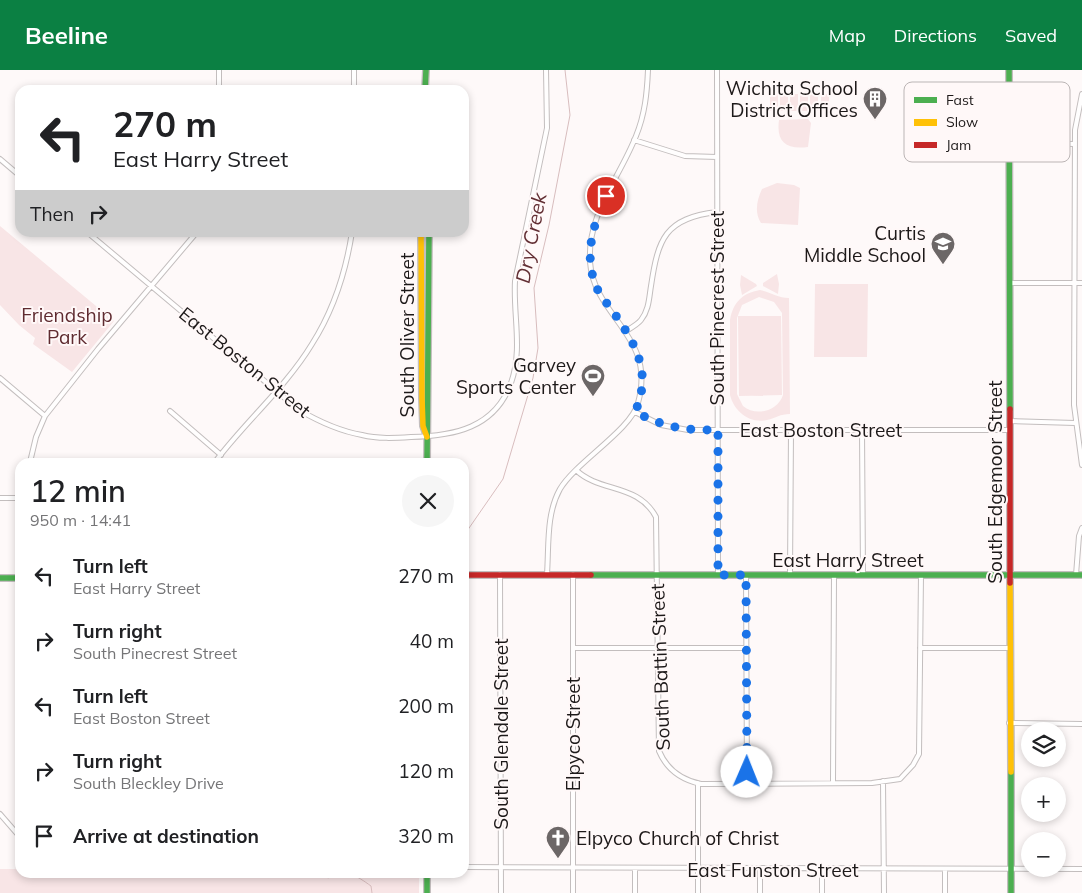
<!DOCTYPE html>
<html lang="en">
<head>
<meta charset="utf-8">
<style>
  :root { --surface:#fff; --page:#f6f6f6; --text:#202124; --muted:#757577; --accent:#0b8043 }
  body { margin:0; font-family:Mulish,sans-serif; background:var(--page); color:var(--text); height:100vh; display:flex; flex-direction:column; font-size:19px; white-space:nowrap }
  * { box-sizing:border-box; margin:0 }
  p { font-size:16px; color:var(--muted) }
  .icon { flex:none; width:28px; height:28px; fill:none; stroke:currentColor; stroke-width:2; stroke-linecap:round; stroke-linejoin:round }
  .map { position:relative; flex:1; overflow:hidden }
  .side { position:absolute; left:15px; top:388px; width:454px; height:420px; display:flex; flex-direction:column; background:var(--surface); border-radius:15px; box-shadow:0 2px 8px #0003 }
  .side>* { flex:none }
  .hud { position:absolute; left:15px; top:15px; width:454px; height:152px; border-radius:15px; box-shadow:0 2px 8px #0003; background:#fff; color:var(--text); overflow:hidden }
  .buttons { position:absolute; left:1021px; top:652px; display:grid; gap:10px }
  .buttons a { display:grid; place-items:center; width:45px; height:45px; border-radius:50%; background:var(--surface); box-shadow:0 2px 8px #0003; font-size:25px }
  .pin { position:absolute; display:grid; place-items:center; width:42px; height:42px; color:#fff; margin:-21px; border:2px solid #fff; border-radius:50%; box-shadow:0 1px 5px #0007 }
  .me { position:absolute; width:55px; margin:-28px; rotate:1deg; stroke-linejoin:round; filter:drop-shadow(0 0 4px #0008) }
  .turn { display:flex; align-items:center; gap:18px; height:105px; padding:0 15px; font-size:22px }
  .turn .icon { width:65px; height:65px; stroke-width:2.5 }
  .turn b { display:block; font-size:35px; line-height:42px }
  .then { display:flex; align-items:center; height:48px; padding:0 15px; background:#0003; gap:10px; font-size:19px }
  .round { display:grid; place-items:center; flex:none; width:52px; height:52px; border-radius:26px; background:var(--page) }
  .head { display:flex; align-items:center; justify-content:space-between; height:85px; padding:0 15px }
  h1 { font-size:30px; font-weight:600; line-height:38px }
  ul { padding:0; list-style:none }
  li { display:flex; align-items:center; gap:15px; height:65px; padding:0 15px }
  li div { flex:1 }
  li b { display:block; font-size:19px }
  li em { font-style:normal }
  header { display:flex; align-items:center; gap:30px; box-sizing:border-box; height:70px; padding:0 25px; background:var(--accent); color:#fff }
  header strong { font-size:24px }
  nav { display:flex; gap:28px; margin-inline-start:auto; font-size:18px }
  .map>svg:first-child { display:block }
</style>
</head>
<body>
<header>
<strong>Beeline</strong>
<nav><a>Map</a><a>Directions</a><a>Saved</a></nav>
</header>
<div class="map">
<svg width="1082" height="823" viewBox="0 0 1082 823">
  <rect width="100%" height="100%" fill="#fef9f9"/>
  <path fill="#f8e5e6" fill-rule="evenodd" d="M770,24h8v17h-8z
    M780,24h8v17h-8z
    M790,24h8v17h-8z
    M800,24h8v17h-8z
    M810,24h8v17h-8z
    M821,24h8v17h-8z
    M808,49l3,4 -3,24c-22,3 -32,-5 -29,-27z
    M777,113l17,2 6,3 -2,37 -37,-2c-7,-11 -4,-23 1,-34z
    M0,156l114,95 -42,51 -39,-28 2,-6 -16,-13 -19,-20z
    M777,204l2,10 -1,10 -15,-8v-3z
    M741,205l15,9 1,2 -15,9 -2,-10z
    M815,214h53l-1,73h-53z
    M760,220c11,2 18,8 29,8l1,116c-10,0 -14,4 -23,6 -18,4 -33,-9 -37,-25v-75c3,-17 12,-27 30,-30zM759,227l15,5 8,11 1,82c-5,16 -27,22 -40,11l-6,-12v-76l5,-13z
    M738,246h43l1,79 -43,1z
    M0,799h20v3l399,1v20h-419z"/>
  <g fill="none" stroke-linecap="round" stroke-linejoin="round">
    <path stroke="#d8bdbe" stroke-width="1" d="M464,476l3,-15 36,-52 30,-101 5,-30 -4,-60 15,-63 21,-110 -5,-45
      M321,802l7,6c16,-11 29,-2 43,8l1,7"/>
    <defs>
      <path id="street" d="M219,0v20
        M354,0v20
        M717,0l1,505
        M1082,24l-7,36 -1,275 8,60
        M634,70l51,16 32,1
        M1009,73l66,1
        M0,89l20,17
        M87,162l212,178c19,11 40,21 63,25 16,4 33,3 49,2 43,-1 84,-9 100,-54 12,-34 2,-67 4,-102l32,-153 -1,-58
        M1010,213h72
        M626,261c5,-3 12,-7 15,-11 8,-10 8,-22 10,-34 7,-47 14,-68 66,-74
        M0,308l45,38
        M170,341l51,44
        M635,342l26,13 27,5h322
        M1010,351l65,2
        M862,360l1,145
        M30,392l6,-25 9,-21 53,-67 99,-117
        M215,392c30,-40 71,-75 97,-118 21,-33 34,-73 40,-112
        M576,400c24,23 62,13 80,47l3,234c8,19 23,29 42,33l171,-1 28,-4 13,-14 6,-11 2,-179
        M0,428h20
        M500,504l1,319
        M547,504c2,-28 -1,-60 13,-85 16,-27 71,-59 78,-86 19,-68 -44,-85 -48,-141 -3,-48 29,-83 46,-126 9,-22 11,-43 12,-66
        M573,504v319
        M746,505l1,208
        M790,505l1,-144
        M1076,505l3,-39 3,-8
        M573,578h174
        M920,578h90
        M1009,653l73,1
        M883,711l1,112
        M698,713v110
        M833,713l1,-208
        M0,744l20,23
        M464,797l618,2
        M945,800v23
        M635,823v-24
        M760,823v-23
        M822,823v-23"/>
      <path id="fast" d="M1009,0l1,339
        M425,20l1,-20
        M427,392l2,-230
        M591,505h491
        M0,508h20
        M1011,702v121
        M427,802v21"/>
      <path id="slow" d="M421,162l1,166 1,28 4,11
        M1010,513l1,189"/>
      <path id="jam" d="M1010,339v174
        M464,505h127"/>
    </defs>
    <use href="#street" stroke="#c3bebe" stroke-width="6"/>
    <use href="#fast" stroke="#c3bebe" stroke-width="8"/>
    <use href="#slow" stroke="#c3bebe" stroke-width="8"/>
    <use href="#jam" stroke="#c3bebe" stroke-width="8"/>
    <use href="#street" stroke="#fffefe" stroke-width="4"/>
    <use href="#fast" stroke="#4caf50" stroke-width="5.5"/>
    <use href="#slow" stroke="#ffc107" stroke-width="5.5"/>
    <use href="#jam" stroke="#c62828" stroke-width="5.5"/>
  </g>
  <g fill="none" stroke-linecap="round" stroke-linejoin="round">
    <path stroke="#1a73e8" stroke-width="9" stroke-dasharray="0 16.2" d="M606,126c-13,29 -23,61 -9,92 3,8 10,15 15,22 23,33 41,62 23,102 32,16 48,18 83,18v145h28l1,197"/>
  </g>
  <defs>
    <symbol id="building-pin" viewBox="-11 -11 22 30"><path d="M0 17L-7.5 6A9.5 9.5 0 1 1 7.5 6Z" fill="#6c6767" stroke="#fff8f8"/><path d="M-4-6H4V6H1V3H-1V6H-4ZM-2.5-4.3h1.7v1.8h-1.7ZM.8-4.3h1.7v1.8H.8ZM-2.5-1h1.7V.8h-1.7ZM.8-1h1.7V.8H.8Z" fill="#fff"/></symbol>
    <symbol id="school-pin" viewBox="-11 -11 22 30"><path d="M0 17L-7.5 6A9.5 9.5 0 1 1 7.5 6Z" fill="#6c6767" stroke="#fff8f8"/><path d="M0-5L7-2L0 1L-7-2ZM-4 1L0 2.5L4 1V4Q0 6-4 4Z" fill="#fff"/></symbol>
    <symbol id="stadium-pin" viewBox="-11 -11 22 30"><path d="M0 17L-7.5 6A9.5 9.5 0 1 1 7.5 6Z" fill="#6c6767" stroke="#fff8f8"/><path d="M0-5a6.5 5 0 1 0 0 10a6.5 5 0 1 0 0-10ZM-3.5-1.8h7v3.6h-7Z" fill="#fff"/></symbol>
    <symbol id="church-pin" viewBox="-11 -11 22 30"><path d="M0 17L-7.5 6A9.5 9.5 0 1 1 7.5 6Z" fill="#6c6767" stroke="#fff8f8"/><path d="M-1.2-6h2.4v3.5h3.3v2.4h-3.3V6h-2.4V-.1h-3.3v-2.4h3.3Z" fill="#fff"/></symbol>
  </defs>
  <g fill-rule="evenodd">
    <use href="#building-pin" x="861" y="15" width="28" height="38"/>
    <use href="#school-pin" x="929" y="160" width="28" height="38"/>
    <use href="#stadium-pin" x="579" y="292" width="28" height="38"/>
    <use href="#church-pin" x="544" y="754" width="28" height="38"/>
  </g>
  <g text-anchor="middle" stroke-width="4" stroke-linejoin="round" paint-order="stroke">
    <g font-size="19" fill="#1d1919" stroke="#fff8f8" text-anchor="end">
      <text x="858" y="25">Wichita School<tspan x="858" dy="22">District Offices</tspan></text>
      <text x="926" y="170">Curtis<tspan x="926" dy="22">Middle School</tspan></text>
      <text x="576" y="302">Garvey<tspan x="576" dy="22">Sports Center</tspan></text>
      <text x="576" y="775" text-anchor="start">Elpyco Church of Christ</text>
    </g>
    <g font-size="19" fill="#1d1919" stroke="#fff8f8">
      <text transform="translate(717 238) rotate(-90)" y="7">South Pinecrest Street</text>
      <text transform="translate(407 265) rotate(-90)" y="7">South Oliver Street</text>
      <text transform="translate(245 292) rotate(39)" y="7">East Boston Street</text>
      <text x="821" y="367">East Boston Street</text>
      <text transform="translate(995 412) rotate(-90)" y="7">South Edgemoor Street</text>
      <text x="848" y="497">East Harry Street</text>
      <text transform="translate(660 597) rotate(-92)" y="7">South Battin Street</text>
      <text transform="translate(501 664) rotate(-90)" y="7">South Glendale Street</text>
      <text transform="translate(573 664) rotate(-90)" y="7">Elpyco Street</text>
      <text x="773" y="807">East Funston Street</text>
    </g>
    <g font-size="19" fill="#5f2b30" stroke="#fff8f8">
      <text x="67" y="252">Friendship<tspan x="67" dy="22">Park</tspan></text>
    </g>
    <g font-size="20" font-style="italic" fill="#622f34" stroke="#fff8f8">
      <text transform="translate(531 168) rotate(-79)" y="7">Dry Creek</text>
    </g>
  </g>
  <rect x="904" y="12" width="166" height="80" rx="8" fill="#fff8f8" stroke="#bbb5b5" stroke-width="1"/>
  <rect x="914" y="27" width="23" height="6" fill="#4caf50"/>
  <rect x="914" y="49" width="23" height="7" fill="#ffc107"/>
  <rect x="914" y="72" width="23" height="6" fill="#c62828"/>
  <g font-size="14" fill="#1d1919">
    <text x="946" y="35">Fast</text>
    <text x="946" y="57">Slow</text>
    <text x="946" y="80">Jam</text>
  </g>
</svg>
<div class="buttons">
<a><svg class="icon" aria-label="layers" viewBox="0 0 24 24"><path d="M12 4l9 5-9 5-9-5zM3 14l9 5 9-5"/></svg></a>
<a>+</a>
<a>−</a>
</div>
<div class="pin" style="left:606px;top:126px;background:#d93025"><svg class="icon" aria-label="arrive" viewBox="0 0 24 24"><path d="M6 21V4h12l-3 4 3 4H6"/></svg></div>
<svg class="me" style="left:747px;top:702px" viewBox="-20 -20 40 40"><circle r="19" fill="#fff"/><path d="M0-13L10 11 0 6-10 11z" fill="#1a73e8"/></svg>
<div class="hud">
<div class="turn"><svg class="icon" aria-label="left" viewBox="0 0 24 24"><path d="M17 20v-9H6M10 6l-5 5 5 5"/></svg><div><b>270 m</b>East Harry Street</div></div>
<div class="then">Then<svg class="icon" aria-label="right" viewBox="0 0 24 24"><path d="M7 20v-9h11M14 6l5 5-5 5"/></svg></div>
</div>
<section class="side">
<div class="head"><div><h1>12 min</h1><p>950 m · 14:41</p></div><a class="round"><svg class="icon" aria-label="close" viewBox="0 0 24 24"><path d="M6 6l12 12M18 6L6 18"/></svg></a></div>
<ul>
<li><svg class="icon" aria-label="left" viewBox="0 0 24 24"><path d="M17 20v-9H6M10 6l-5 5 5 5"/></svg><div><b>Turn left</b><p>East Harry Street</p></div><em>270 m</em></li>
<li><svg class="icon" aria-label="right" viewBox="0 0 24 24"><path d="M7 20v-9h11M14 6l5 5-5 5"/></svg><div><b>Turn right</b><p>South Pinecrest Street</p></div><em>40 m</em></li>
<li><svg class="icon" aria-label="left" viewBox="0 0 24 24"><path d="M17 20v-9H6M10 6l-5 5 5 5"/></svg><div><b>Turn left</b><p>East Boston Street</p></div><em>200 m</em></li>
<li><svg class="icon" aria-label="right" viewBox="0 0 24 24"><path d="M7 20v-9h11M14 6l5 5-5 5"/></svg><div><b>Turn right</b><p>South Bleckley Drive</p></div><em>120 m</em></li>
<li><svg class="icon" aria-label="arrive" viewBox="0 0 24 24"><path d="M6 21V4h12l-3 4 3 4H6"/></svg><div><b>Arrive at destination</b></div><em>320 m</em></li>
</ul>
</section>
</div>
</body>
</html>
